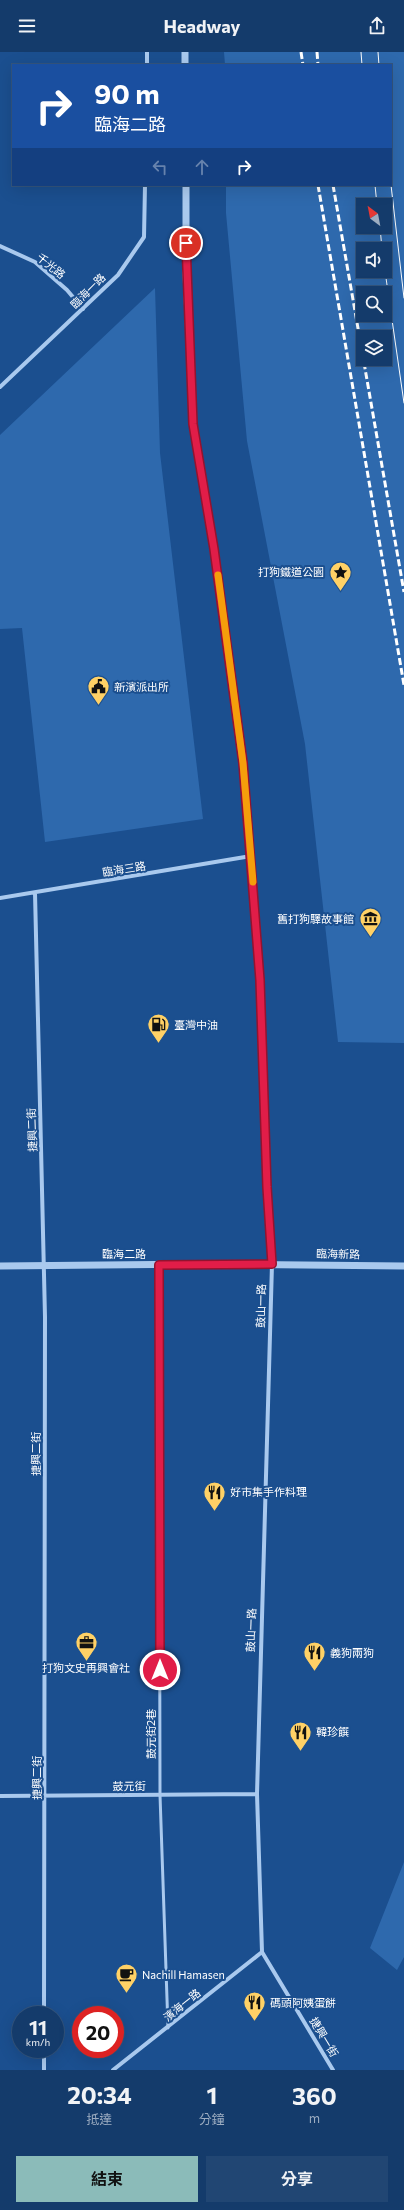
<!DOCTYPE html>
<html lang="zh-TW">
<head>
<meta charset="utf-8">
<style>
  :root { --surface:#143b6b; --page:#214673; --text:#f1f3f6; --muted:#9dadc1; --line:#33557e; --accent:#8bbbb9 }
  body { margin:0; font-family:Commissioner,"Noto Sans TC",sans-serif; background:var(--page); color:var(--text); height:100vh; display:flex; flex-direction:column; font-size:15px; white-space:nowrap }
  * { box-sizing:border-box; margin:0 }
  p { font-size:13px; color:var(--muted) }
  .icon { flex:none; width:22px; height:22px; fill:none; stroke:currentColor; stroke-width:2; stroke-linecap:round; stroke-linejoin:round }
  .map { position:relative; height:2018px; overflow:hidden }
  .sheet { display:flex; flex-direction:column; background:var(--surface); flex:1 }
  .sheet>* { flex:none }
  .hud { position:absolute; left:12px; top:12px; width:380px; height:122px; border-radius:0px; box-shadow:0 4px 16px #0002,0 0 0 1px var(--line); background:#1a4fa0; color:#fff; overflow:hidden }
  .needle { width:26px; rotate:328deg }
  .buttons { position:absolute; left:356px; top:146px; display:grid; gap:8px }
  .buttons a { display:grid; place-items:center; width:36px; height:36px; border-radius:0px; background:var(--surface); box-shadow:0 4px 16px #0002,0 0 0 1px var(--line); font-size:20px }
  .speed { position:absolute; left:12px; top:1954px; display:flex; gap:8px; font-size:20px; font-weight:700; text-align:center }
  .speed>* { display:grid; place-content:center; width:52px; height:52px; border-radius:50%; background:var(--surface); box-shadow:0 4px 16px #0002,0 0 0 1px var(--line); line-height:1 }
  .speed small { font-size:10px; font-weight:400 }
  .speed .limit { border:6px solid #d22; background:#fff; color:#111 }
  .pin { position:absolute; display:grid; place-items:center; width:34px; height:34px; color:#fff; margin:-17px; border:2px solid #fff; border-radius:50%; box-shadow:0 1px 4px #0007 }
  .me { position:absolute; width:44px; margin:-22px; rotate:0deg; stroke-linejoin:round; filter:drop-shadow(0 0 3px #0008) }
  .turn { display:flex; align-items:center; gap:14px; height:84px; padding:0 16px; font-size:18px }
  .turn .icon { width:52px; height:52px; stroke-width:2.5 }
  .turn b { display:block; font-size:28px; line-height:34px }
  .lanes { display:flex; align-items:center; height:38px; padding:0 16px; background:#0003; justify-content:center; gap:20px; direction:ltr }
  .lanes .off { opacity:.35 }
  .eta { display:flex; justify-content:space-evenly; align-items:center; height:68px; text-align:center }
  .eta b { font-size:24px; font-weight:700; line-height:28px }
  .cta { display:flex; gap:8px; margin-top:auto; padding:8px 16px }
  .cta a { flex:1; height:46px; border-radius:0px; background:var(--accent); color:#111; font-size:16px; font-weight:700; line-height:46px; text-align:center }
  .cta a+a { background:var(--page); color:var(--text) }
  header { display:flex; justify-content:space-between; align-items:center; height:52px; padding:0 16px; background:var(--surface); font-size:18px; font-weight:700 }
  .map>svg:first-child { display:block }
</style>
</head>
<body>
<header><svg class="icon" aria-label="menu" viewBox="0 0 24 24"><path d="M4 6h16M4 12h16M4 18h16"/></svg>Headway<svg class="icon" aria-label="share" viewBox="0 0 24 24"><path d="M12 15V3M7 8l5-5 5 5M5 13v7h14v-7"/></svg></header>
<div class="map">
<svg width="404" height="2018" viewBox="0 0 404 2018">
  <rect width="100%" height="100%" fill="#1b4f8f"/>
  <path fill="#2e69ad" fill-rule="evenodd" d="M224,0h180v991l-66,-1 -33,-298 -58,-303 -21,-228v-28h165v-120h-166zM363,153h22v22h-22zM363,197h22v22h-22zM363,241h22v22h-22zM363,285h22v22h-22z
    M155,236l5,165 43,366 -158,23 -23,-214 -22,1v-194z
    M404,1810v95l-7,13 -27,-22z"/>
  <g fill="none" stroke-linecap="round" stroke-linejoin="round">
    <path stroke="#a9c9ee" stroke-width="3" d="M159,1214l1,529 8,233"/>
    <path stroke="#a9c9ee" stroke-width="4" d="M147,13v-13
      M0,194l35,16 32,28 16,19
      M0,335l118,-112 26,-38 1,-52
      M35,841l10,424 -1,698
      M0,846l251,-42
      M272,1212l-15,530 5,158 71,118
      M0,1744l257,-2
      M44,2018v-21
      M113,2018l149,-118"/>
    <path stroke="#a9c9ee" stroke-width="7" d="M185,0v13
      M186,133v88l7,151 21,125 29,214 8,93 9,124 7,207 5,77
      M0,1214l205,-2 199,2"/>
    <path stroke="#fff" stroke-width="1" d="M361,0l1,13
      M378,0l1,13
      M375,133l2,20
      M391,133l13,113
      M380,175l2,22
      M385,219l19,132"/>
    <path stroke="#fff" stroke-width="3" stroke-dasharray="7 3" stroke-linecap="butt" d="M301,0l2,13
      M317,0l1,13
      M318,133l86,500
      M333,133l71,407"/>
  </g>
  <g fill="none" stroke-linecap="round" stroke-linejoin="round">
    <defs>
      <path id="route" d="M160,1618l-1,-405 113,-1 -5,-77 -7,-207 -17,-217 -29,-214 -21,-125 -7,-181"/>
    </defs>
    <use href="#route" stroke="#92132f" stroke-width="10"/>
    <use href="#route" stroke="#e11d48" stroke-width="7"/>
    <path stroke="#f59e0b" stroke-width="7" d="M218,523l25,188 10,119"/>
  </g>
  <defs>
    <symbol id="sight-pin" viewBox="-11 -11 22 30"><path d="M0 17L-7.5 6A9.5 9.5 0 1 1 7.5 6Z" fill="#ffd166" stroke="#1b4f8f"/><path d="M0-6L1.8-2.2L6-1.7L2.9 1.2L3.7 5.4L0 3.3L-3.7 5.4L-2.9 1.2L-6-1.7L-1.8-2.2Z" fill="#111"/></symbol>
    <symbol id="civic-pin" viewBox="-11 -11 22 30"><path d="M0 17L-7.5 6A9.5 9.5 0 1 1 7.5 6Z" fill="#ffd166" stroke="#1b4f8f"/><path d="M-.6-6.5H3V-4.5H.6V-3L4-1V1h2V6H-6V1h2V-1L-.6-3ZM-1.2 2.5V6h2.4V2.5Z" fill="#111"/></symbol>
    <symbol id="museum-pin" viewBox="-11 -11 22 30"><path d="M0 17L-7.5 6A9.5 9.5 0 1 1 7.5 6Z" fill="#ffd166" stroke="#1b4f8f"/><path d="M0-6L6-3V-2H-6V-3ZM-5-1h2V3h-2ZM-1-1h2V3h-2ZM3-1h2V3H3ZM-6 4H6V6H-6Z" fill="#111"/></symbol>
    <symbol id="fuel-pin" viewBox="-11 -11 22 30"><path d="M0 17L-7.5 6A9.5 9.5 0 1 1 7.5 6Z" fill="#ffd166" stroke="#1b4f8f"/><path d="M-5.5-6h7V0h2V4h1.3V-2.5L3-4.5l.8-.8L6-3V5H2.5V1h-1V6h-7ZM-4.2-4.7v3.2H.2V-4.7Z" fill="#111"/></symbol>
    <symbol id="restaurant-pin" viewBox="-11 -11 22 30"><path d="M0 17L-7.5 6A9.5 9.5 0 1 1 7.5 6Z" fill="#ffd166" stroke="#1b4f8f"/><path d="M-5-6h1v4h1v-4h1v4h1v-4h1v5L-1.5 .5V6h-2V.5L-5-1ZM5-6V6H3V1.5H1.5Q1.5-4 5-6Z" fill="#111"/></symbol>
    <symbol id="office-pin" viewBox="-11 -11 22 30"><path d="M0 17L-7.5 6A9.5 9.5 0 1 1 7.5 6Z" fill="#ffd166" stroke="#1b4f8f"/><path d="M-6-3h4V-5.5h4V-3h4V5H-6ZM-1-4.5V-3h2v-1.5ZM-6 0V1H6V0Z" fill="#111"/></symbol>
    <symbol id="cafe-pin" viewBox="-11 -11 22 30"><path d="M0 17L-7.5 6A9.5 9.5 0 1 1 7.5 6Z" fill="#ffd166" stroke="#1b4f8f"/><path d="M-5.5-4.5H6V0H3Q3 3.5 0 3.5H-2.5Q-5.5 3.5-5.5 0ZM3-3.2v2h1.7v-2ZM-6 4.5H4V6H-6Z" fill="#111"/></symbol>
  </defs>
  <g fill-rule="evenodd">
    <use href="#sight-pin" x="328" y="508" width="25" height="34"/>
    <use href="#civic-pin" x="86" y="622" width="25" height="34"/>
    <use href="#museum-pin" x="358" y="854" width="25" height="34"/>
    <use href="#fuel-pin" x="146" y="960" width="25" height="34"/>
    <use href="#restaurant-pin" x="202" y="1428" width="25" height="34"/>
    <use href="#office-pin" x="74" y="1578" width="25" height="34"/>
    <use href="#restaurant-pin" x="302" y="1588" width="25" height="34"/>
    <use href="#restaurant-pin" x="288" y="1668" width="25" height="34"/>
    <use href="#cafe-pin" x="114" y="1910" width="25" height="34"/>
    <use href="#restaurant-pin" x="242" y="1938" width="25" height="34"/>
  </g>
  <g text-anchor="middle" stroke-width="4" stroke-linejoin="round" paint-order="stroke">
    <g font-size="11" fill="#fff" stroke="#1b4f8f">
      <text transform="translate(51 214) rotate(39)" y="4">千光路</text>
      <text transform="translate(88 239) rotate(-45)" y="4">臨海一路</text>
      <text transform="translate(124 817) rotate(-9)" y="4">臨海三路</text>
      <text transform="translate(32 1078) rotate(-92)" y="4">捷興二街</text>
      <text x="124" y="1206">臨海二路</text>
      <text transform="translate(338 1202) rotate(1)" y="4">臨海新路</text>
      <text transform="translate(261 1254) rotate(-89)" y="4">鼓山一路</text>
      <text transform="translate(36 1402) rotate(-90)" y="4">捷興二街</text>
      <text transform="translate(251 1578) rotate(-88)" y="4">鼓山一路</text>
      <text transform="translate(151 1682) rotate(-90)" y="4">鼓元街2巷</text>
      <text transform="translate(37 1726) rotate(-90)" y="4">捷興二街</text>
      <text x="129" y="1738">鼓元街</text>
      <text transform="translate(182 1953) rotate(-39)" y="4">濱海一路</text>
      <text transform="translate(324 1985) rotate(59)" y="4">捷興一街</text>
    </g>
    <g font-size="11" fill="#fff" stroke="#1b4f8f" text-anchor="start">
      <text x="324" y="524" text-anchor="end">打狗鐵道公園</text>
      <text x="114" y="639">新濱派出所</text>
      <text x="354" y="871" text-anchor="end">舊打狗驛故事館</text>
      <text x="174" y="977">臺灣中油</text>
      <text x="230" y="1444">好市集手作料理</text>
      <text x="330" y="1605">義狗兩狗</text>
      <text x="86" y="1620" text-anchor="middle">打狗文史再興會社</text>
      <text x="316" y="1684">韓珍饌</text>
      <text x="142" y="1927">Nachill Hamasen</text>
      <text x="270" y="1955">碼頭阿姨蛋餅</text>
    </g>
  </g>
</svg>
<div class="buttons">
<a><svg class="needle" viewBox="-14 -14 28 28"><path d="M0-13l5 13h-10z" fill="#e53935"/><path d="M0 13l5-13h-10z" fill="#9dadc1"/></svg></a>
<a><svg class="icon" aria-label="sound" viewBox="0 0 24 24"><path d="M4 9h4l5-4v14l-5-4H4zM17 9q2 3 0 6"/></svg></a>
<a><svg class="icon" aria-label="search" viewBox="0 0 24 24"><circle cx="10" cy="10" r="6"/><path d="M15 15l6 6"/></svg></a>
<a><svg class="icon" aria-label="layers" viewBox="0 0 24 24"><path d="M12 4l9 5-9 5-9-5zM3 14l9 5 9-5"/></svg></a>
</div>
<div class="speed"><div>11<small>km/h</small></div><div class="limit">20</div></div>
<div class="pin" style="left:186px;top:191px;background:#d93025"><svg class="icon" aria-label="arrive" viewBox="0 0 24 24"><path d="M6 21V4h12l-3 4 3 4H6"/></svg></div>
<svg class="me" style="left:160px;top:1618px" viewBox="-20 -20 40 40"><circle r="17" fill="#e11d48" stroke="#fff" stroke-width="3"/><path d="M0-11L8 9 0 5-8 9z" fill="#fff"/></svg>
<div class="hud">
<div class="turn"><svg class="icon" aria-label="right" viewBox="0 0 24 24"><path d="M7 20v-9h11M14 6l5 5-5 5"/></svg><div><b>90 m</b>臨海二路</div></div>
<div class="lanes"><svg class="icon off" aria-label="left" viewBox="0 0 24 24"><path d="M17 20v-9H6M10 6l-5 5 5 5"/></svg><svg class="icon off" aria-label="ahead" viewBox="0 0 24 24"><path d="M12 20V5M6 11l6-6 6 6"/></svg><svg class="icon" aria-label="right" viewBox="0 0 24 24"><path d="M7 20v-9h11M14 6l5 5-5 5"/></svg></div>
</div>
</div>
<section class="sheet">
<div class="eta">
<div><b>20:34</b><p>抵達</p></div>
<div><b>1</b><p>分鐘</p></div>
<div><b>360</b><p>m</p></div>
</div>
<div class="cta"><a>結束</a><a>分享</a></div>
</section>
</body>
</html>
